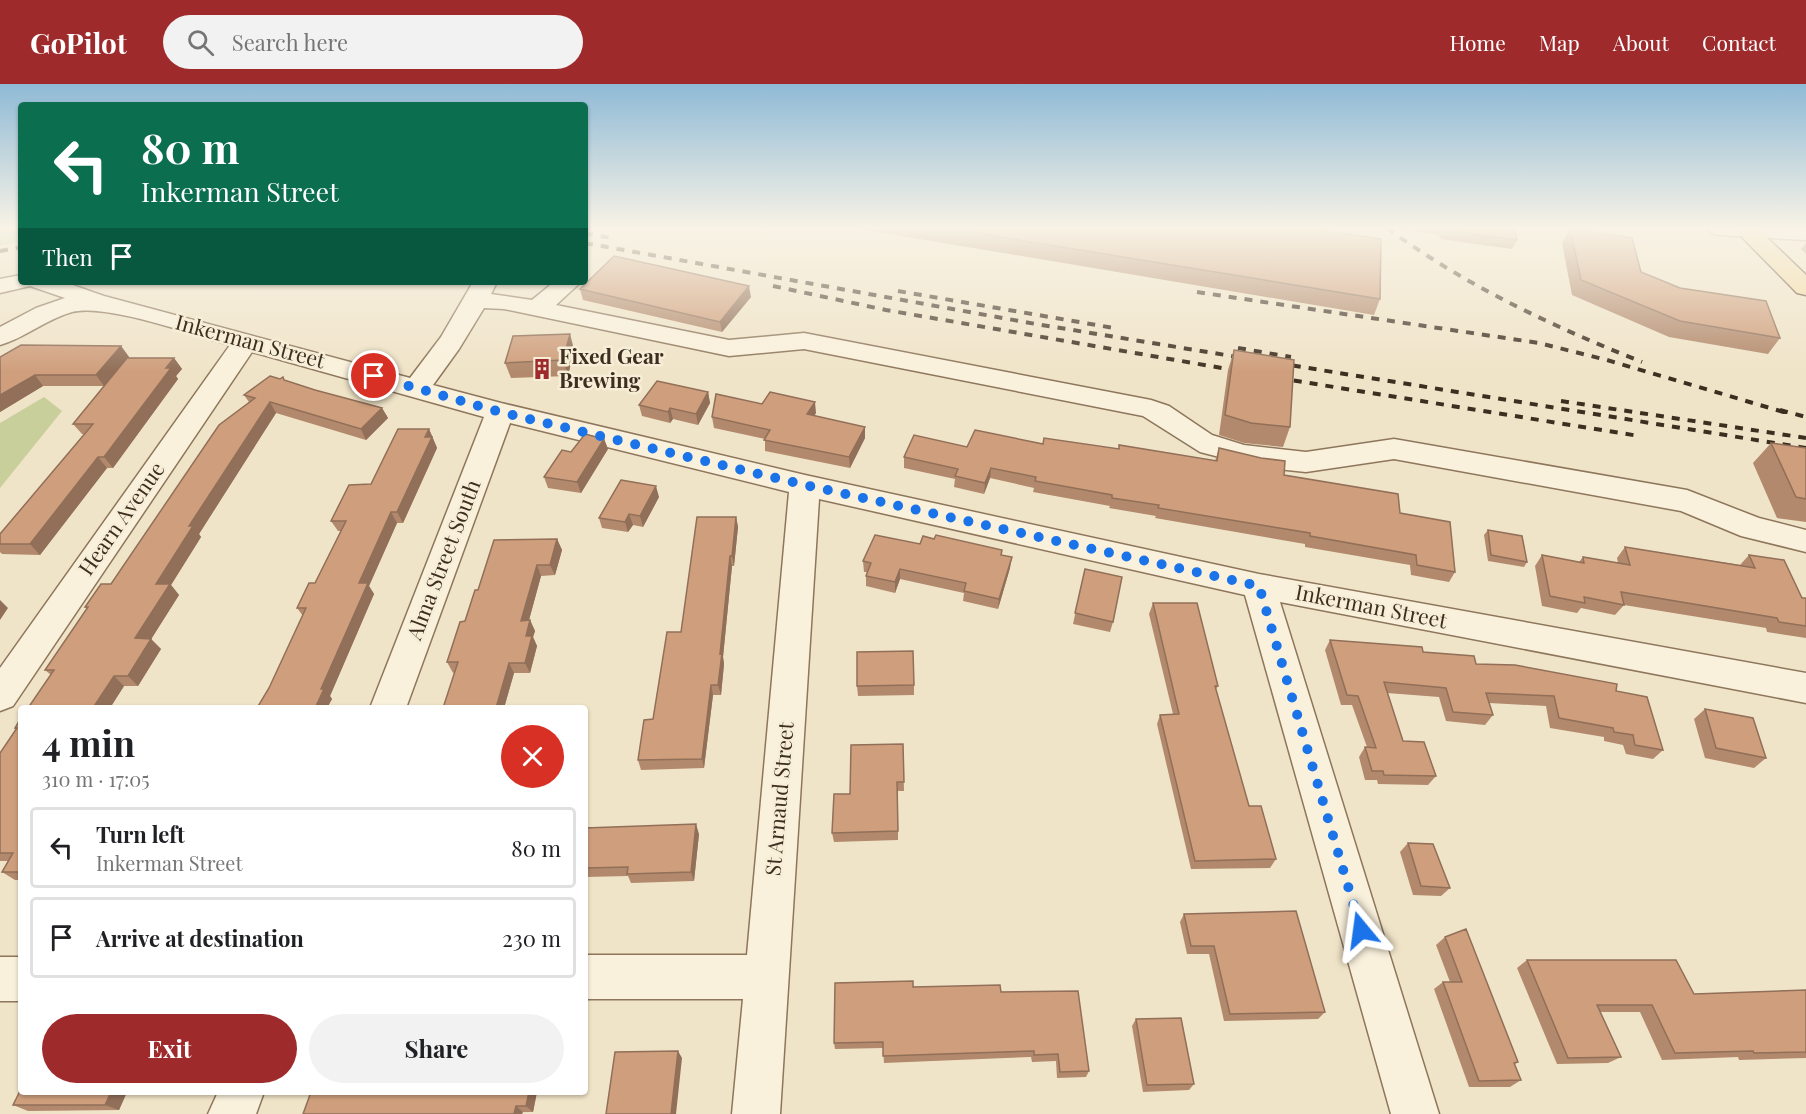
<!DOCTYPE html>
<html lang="en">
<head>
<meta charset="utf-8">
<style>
  :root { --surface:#fff; --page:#f2f2f2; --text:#202124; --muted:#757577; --line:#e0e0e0; --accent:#9e2a2b }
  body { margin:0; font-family:"Playfair Display",serif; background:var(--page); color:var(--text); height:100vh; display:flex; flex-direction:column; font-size:22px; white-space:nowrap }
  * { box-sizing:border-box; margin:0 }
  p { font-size:20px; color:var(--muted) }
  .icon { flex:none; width:33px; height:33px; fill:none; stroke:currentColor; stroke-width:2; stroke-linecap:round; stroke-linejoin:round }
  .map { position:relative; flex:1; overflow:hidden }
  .sheet { position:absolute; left:18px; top:621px; width:570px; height:390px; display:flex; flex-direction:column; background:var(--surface); border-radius:6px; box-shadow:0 2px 4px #0004 }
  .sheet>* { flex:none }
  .banner { position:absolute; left:18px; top:18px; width:570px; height:183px; border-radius:6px; box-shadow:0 2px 4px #0004; background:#0b6e4f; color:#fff; overflow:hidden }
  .pin { position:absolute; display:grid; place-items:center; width:51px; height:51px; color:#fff; margin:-26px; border:3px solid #fff; border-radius:50%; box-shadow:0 2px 6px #0007 }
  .me { position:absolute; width:66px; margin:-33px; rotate:344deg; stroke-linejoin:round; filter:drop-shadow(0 0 4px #0008) }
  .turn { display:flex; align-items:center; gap:21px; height:126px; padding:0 24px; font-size:27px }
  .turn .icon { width:78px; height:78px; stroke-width:2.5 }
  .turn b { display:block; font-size:42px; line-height:51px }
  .then { display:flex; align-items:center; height:57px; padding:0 24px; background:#0003; gap:12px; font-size:22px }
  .round { display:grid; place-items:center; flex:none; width:63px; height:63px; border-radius:32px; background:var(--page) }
  .headline { display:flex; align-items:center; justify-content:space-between; height:102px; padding:0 24px }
  h1 { font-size:36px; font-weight:700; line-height:45px }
  .cta { display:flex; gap:12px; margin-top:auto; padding:12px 24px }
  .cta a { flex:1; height:69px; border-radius:36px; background:var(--accent); color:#fff; font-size:24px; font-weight:700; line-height:69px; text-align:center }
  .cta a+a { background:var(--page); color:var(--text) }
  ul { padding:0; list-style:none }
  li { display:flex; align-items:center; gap:18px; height:81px; margin:0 12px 9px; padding:0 12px; border:3px solid var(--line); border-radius:6px }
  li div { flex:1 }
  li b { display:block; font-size:22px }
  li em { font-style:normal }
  header { display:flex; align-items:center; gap:36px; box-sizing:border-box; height:84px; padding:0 30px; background:var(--accent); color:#fff }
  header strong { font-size:28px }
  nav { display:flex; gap:33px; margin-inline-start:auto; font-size:21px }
  .search { width:420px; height:54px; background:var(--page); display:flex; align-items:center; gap:15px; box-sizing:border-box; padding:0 21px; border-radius:33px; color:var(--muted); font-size:22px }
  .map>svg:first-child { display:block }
</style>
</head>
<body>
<header>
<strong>GoPilot</strong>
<div class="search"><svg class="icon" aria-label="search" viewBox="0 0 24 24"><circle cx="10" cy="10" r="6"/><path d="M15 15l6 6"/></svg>Search here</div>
<nav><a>Home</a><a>Map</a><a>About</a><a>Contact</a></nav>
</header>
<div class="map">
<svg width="1806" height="1030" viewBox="0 0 1806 1030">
  <rect width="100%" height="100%" fill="#f0e4c8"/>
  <path fill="#c9cf9b" d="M0,144h21v14l-21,4z
    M44,313l18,14 -62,77v-65z"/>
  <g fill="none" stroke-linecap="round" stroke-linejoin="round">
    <defs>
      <path id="minor" d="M1708,144h98v12l-87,-5 -8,-2z
        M21,191v7h43l40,14 306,82 31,-41 32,-55h24l-6,12 41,6 22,-18h27l-25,23 173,35 75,-7 347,67 18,6 43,29 32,10 62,7 88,-13 293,51 72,28 47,12v22l-65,-16 -60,-25 -287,-52 -88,13 -48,-5 -58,-15 -57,-36 -339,-67 -75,7 -225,-47 -20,-1 -25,41 -26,36 68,18 304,72 454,99 547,99v30l-526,-101 159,512h-48l-146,-519 -426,-96 -39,615h-48l11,-115h-158v-44h162l42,-463 -279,-69 -104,285h-36l114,-291 -232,-65 -239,354 -13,5v-43l230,-323c-37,-10 -124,-42 -158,-33 -26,7 -47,26 -72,33v-18l36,-19 29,-10 -35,-12 -30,7v-14z
        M0,873h21v44h-21z
        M218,1008h46l-8,22h-48z"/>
      <path id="major" d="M1733,144h24l49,47v20l-9,-2z"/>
    </defs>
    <use href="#minor" stroke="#8d765c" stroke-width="3"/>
    <use href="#major" stroke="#5b4430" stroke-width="3"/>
    <use href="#minor" fill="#faf1dc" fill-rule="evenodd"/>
    <use href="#major" fill="#f3d9a0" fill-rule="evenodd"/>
    <path stroke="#3d2e20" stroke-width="4" stroke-dasharray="8 8" stroke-linecap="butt" d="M1387,144c79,58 165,98 255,134
      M585,149l27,5
      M585,159l451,81 214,35
      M0,167l21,-4
      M773,202l113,24 359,62
      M898,207l216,37
      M1197,208l342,51 68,17 180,53
      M1238,264l53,9
      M1277,279l529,85
      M1278,294l361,58
      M1561,317l245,37
      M1780,326l26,7"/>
  </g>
  <path fill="#b2896c" d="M854,144h474l-1,3 53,68 -6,16z
    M1398,144h117l2,12 -5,9 -72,-10 -1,-4 -40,-6z
    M1570,144l71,44 139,66 -12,16 -99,-17 -97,-42 -10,-52z
    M1806,159v11l-5,-5z
    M580,205l171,8 -29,35 -139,-32z
    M121,262l8,11 -1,1h46l8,11 -6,7 2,3 -65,89h-6l-67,87 -38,-1 -2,-2v-8l84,-110h-2l-9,-10 31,-38h-61l-43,26v-55z
    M574,265l-6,27 -57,2 -6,-15z
    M1234,266l56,77 -7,20 -39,-4 -25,-8 9,-65z
    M285,296l30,10 67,18 6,10 -22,22 -90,-27 -77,121 2,3 -30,48 8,10 -28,44 10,10 -23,37h-14l-14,22h-82l23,-33 -6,-5 42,-61 -2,-2 26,-23 138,-182 -5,-7z
    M708,308l2,11 -12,22 -25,-6 -3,4 -28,-7 -3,-11z
    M762,320l54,9 -2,3 51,11v11l-15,30 -85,-17v-12l-51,-11 -2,-11z
    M429,345l8,19 -34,75h-6l-28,63 5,8 -44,102 2,3 -5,9h-70l12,-20 34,-72 -6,-8 18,-25 26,-52h-3l-7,-10 40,-37z
    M604,355l4,10 -27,44 -33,-5 -4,-11 27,-25z
    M1771,359l35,5v74l-29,-4 -24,-55z
    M1043,360l75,5 97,12 4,-13 65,27 116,38 55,59 -6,10 -38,-7 -1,-10 -105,-18v-3l-150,-26 1,-2 -47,-8 1,-2 -77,-14 1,-4 -44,-10 -6,16 -30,-7 1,-8 -51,-11v-11l63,-10z
    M659,413l-16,30 -10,-2 -5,7 -26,-4 -3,-10z
    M736,433l2,10 -4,39h-2l-9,91 1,7 -3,31h-8l-9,73 -63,2 -3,-10 15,-41 28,-87z
    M1488,446l39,32 -3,5 -36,-6 -4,-26z
    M557,455l5,11 -7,25 -14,1 -12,44h1l5,11 -2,6 4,9 -7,27h-16l-10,35h-61l12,-36 -2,1 -6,-11 31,-72z
    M920,460l82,11 8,13 -12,41 -35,-8 1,-8 -64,-14 -5,14 -29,-7v-10l1,-4h-3l-1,-11z
    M1625,463l115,18 9,-10 53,43h4v40l-39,-6 -1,-4 -142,-23 -9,10 -34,-7 -4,5 -35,-7 -7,-40 7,-11 37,7 4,-5 35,6 -1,-5z
    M1085,485l28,53 -3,10 -37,-8z
    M1153,519l65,83 -2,3 33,117 27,53 -6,9 -79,1 -34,-145 3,-9 13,-1 -24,-100z
    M1330,556l93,12 53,12 140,27 47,59 -10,9 -27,-5 -3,-9 -19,-4v-4l-54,-9 -4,-22 -57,-3 4,12 -8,10 -39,-4 -7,-24 -52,-4 16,48 33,35 -8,9 -50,-1 -1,-4h-12l-6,-23 6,-10h2l-15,-42h-11l-16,-55z
    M914,601v10l-56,1 -1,-10z
    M1705,625l61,49 -12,10 -49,-10 -11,-39z
    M21,634v162h-6l-13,-8 6,-11h-8v-108l16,-24 -1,-1z
    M903,660l1,47h-6v49l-64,2 -2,-9 18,-39z
    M585,744l114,6 -5,47 -63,2 -3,-7 -43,1z
    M1408,759l42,45 -9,8 -28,-1 -13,-43z
    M1184,830l141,98 -7,7 -94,2 -15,-67h-22l-7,-32z
    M1445,853l73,125 -3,2 6,16 -11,7h-41l-35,-98 9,-7h7l-14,-37z
    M1527,876l167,34 112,-4v68l-67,2 -1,-3 -76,3 -22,-48h-40l21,45 -13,6 -51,1 -40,-96z
    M913,903l88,5 88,79 -3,6 -29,1 -1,-17 -24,1 -1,-5 -147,6 -1,-15 -48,1 -1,-6z
    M1136,935l58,65 -5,6 -46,2 -11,-66z
    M127,1008l-8,18 -91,1 -15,-6z
    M537,1008l-4,20 -230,2z"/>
  <path fill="#916f58" d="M749,202l2,11 -29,35 -2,-10z
    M570,250l4,15 -6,27 -5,-16z
    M121,262l8,11 -25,29 -8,-11z
    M174,274l8,11 -6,7 2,3 -65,89 -9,-11z
    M35,291l8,11 -43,26v-17z
    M708,308l2,11 -12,22 -2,-11z
    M270,318l6,11 -77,121 2,3 -30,48 8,10 -34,54 -10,-11 21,-54 33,-58z
    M815,318l1,11 -8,12 -1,-11z
    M382,324l6,10 -22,22 -5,-11z
    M670,324l3,11 -3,4 -2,-11z
    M865,343v11l-15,30 -1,-11z
    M429,345l8,19 -34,75 -6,-11z
    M604,355l4,10 -27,44 -4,-11z
    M98,373l9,11 -67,87 -10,-11z
    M991,384l-1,10 -6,16 1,-11z
    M656,402l3,11 -16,30 -3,-11z
    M391,428l6,11 -28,63 5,8 -44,102 2,3 -5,9h-12l6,-19 38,-106z
    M629,430l4,11 -5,7 -3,-10z
    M736,433l2,10 -4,39 -2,-10z
    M557,455l5,11 -7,25 -5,-10z
    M730,472l2,10 -9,91 1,7 -3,31 -3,-10 2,-31z
    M1012,473l-2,11 -12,41 1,-10z
    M537,481l4,11 -15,55 -5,-10z
    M900,485v10l-5,14v-11z
    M0,516l8,8 -8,12z
    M530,536l5,11 -2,6 4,9 -7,27 -5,-10 1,-27z
    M151,555l10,10 -23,37 -10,-10z
    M509,579l5,10 -10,35h-8z
    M114,592l10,10 -14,22h-17z
    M711,601l2,10 -9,73 -2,-9z
    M696,740l3,10 -5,47 -3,-9z
    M678,967l4,7 -6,56h-5z
    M111,1008h16l-8,18 -14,-5z
    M529,1008h8l-4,20 -7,-6z
    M516,1022l7,6 -1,2h-8z"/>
  <path fill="#cf9f7d" stroke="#916f58" stroke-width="1.5" d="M946,144h382l-1,3 54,8 -1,60z
    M1444,144h71l2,12 -73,-10z
    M1570,144l62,10 9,34 39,16 86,13 14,37 -100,-17 -99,-41z
    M614,172l135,30 -29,36 -140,-33z
    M570,250l-7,26 -58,3 8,-27z
    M21,261l100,1 -25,29h-61l-35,20v-38z
    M1234,266l60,10 -4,67 -39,-4 -26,-8z
    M127,274h47l-8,10h5l-67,89h-6l-68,87h-30v-10l93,-110h-20z
    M270,292l10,3 3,-2 1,3 31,10 67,18 -21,21 -91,-27 -81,124h4l-37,58h14l-35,54 16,1 -23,37h-14l-21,32h-65l26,-38h-9l43,-63h-3l16,-23h10l108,-159 36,-27 -11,-3z
    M657,297l51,11 -12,22 -26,-6 -2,4 -29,-7z
    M770,308l45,10 -8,12 58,13 -16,30 -85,-17 6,-10 -58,-13 4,-23 46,10z
    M398,345h31l-4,8h7l-35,75h-6l-32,71h9l-47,106h3l-9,19h-58l12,-20 37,-80h-9l12,-25h6l31,-62h-15l18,-36 22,-1z
    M975,346l68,14 1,-6 75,11v-4l98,16 2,-13 42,10 24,3 -1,14 114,19 2,19 50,9 5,50 -38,-7 -1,-10 -106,-19v-3l-152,-25 1,-3 -47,-7v-3l-77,-14 1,-4 -45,-9 -6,15 -30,-7 3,-7 -54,-12 10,-22 53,12z
    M585,350l19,5 -27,43 -33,-5 18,-27 9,2z
    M1771,359l35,5v51l-10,-2z
    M621,396l35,6 -16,30 -11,-2 -4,8 -26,-4z
    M697,433h39l-4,39h-2l-10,98 2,-1 -4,32h-7l-9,74 -64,1 6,-40 9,-1 14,-87h14z
    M1488,446l34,6 5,26 -36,-7z
    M875,451l45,9 3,-8 11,3 2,-4 66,15 -1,5 11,2 -13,42 -35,-8 2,-8 -66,-14 -5,13 -29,-6 5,-13 -8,-2z
    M557,455l-7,26h-13l-16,56 9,-1 -4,16h6l-7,27h-16l-13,45h-53l15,-46h-11l13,-40 5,-1 10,-31h3l16,-50z
    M1625,463l130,21 -6,-13 35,5 18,38h4v28l-27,-4 -2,-4 -156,-26 3,13 -40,-8 1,6 -35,-7 -8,-41 42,8 -1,-6 47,8z
    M1085,485l37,8 -9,45 -38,-9z
    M1153,519h44l21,83h-3l34,120h12l15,53 -81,2 -35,-146 19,-1z
    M1330,556l92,7 1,5 51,4 2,8 39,1 102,19 -1,7 31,6 16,53 -28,-5 -2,-10 -19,-3 -1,-4 -54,-10 -5,-22 -68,-3 7,22 -40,-3 -7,-24 -62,-6 19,59 21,1 12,34 -52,-1 -1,-4h-11l-7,-24 11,1 -18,-52 -11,-1z
    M913,567l1,34 -57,1v-34z
    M1705,625l48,9 13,40 -50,-10z
    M21,634v154h-19l11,-19h-13v-100l17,-25h-2z
    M903,660l1,38h-7l1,49 -66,2 2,-39h16l1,-49z
    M696,740l-5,48 -64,2 1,-7 -43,1v-40z
    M1408,759l25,1 17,44 -29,-2z
    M1296,827l29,101 -95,2 -16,-68h-23l-7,-32z
    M1466,845l52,133 -4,1 7,17 -42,1 -36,-99h19l-17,-45z
    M1527,876h149l18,34 112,-4v62l-52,1 -1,-2 -78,2 -23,-48h-55l24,52 -53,1z
    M913,897v6l87,-2 1,7 77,-1 11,80 -29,1 -2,-18 -24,1v-4l-151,5v-14l-49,1 1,-60z
    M1181,934l13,66 -47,1 -11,-66z
    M678,967l-7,63h-65l9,-62z
    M21,1005v3h90l-6,13h-92z
    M311,1008h218l-3,14h-10l-2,8h-211z"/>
  <linearGradient id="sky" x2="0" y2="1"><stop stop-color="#8fbad6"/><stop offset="0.5" stop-color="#f8f3e6"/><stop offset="1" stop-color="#f8f3e6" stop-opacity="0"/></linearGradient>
  <rect width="1806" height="288" fill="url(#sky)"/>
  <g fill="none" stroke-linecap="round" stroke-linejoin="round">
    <path stroke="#1a73e8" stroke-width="10" stroke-dasharray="0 18" d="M374,292l126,36 305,73 454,101 102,344"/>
  </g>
  <defs>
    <symbol id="building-bare" viewBox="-9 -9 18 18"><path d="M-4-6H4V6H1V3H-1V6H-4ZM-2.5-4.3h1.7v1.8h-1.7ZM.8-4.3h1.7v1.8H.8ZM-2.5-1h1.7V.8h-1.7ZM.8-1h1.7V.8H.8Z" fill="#9e2a2b" stroke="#f7eed8" stroke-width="2.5" paint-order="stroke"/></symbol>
  </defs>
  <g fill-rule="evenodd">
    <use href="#building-bare" x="527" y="270" width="30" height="30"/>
  </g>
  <g text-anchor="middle" stroke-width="5" stroke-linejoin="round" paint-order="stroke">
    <g font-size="21" fill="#3d2e20" stroke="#f7eed8">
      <text transform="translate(250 258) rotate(15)" y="7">Inkerman Street</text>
      <text transform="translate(122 435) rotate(-55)" y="7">Hearn Avenue</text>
      <text transform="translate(444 476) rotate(-69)" y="7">Alma Street South</text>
      <text transform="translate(1371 523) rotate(11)" y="7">Inkerman Street</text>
      <text transform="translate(780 715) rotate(-85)" y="7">St Arnaud Street</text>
    </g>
    <g font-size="21" font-weight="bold" fill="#3d2e20" stroke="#f7eed8" text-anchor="start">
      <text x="559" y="280">Fixed Gear<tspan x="559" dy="24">Brewing</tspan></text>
    </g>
  </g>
</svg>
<div class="pin" style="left:374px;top:292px;background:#d93025"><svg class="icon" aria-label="arrive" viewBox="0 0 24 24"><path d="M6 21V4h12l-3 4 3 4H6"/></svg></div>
<svg class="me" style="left:1361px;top:846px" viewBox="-20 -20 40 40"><path d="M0-17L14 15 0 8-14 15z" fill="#1a73e8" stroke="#fff" stroke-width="4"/></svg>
<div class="banner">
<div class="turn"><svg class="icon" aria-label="left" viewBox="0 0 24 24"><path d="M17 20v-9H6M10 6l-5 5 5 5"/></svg><div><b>80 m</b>Inkerman Street</div></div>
<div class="then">Then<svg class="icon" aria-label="arrive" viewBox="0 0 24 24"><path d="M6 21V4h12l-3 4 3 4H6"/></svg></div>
</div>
<section class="sheet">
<div class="headline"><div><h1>4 min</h1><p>310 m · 17:05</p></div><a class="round" style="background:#d93025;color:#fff"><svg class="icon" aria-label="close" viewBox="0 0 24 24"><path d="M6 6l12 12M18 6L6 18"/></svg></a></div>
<ul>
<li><svg class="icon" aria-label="left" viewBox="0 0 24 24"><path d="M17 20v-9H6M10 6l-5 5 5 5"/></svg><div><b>Turn left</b><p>Inkerman Street</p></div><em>80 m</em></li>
<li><svg class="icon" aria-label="arrive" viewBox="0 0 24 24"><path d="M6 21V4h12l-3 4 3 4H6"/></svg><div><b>Arrive at destination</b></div><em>230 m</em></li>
</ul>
<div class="cta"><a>Exit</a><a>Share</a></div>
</section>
</div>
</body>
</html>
